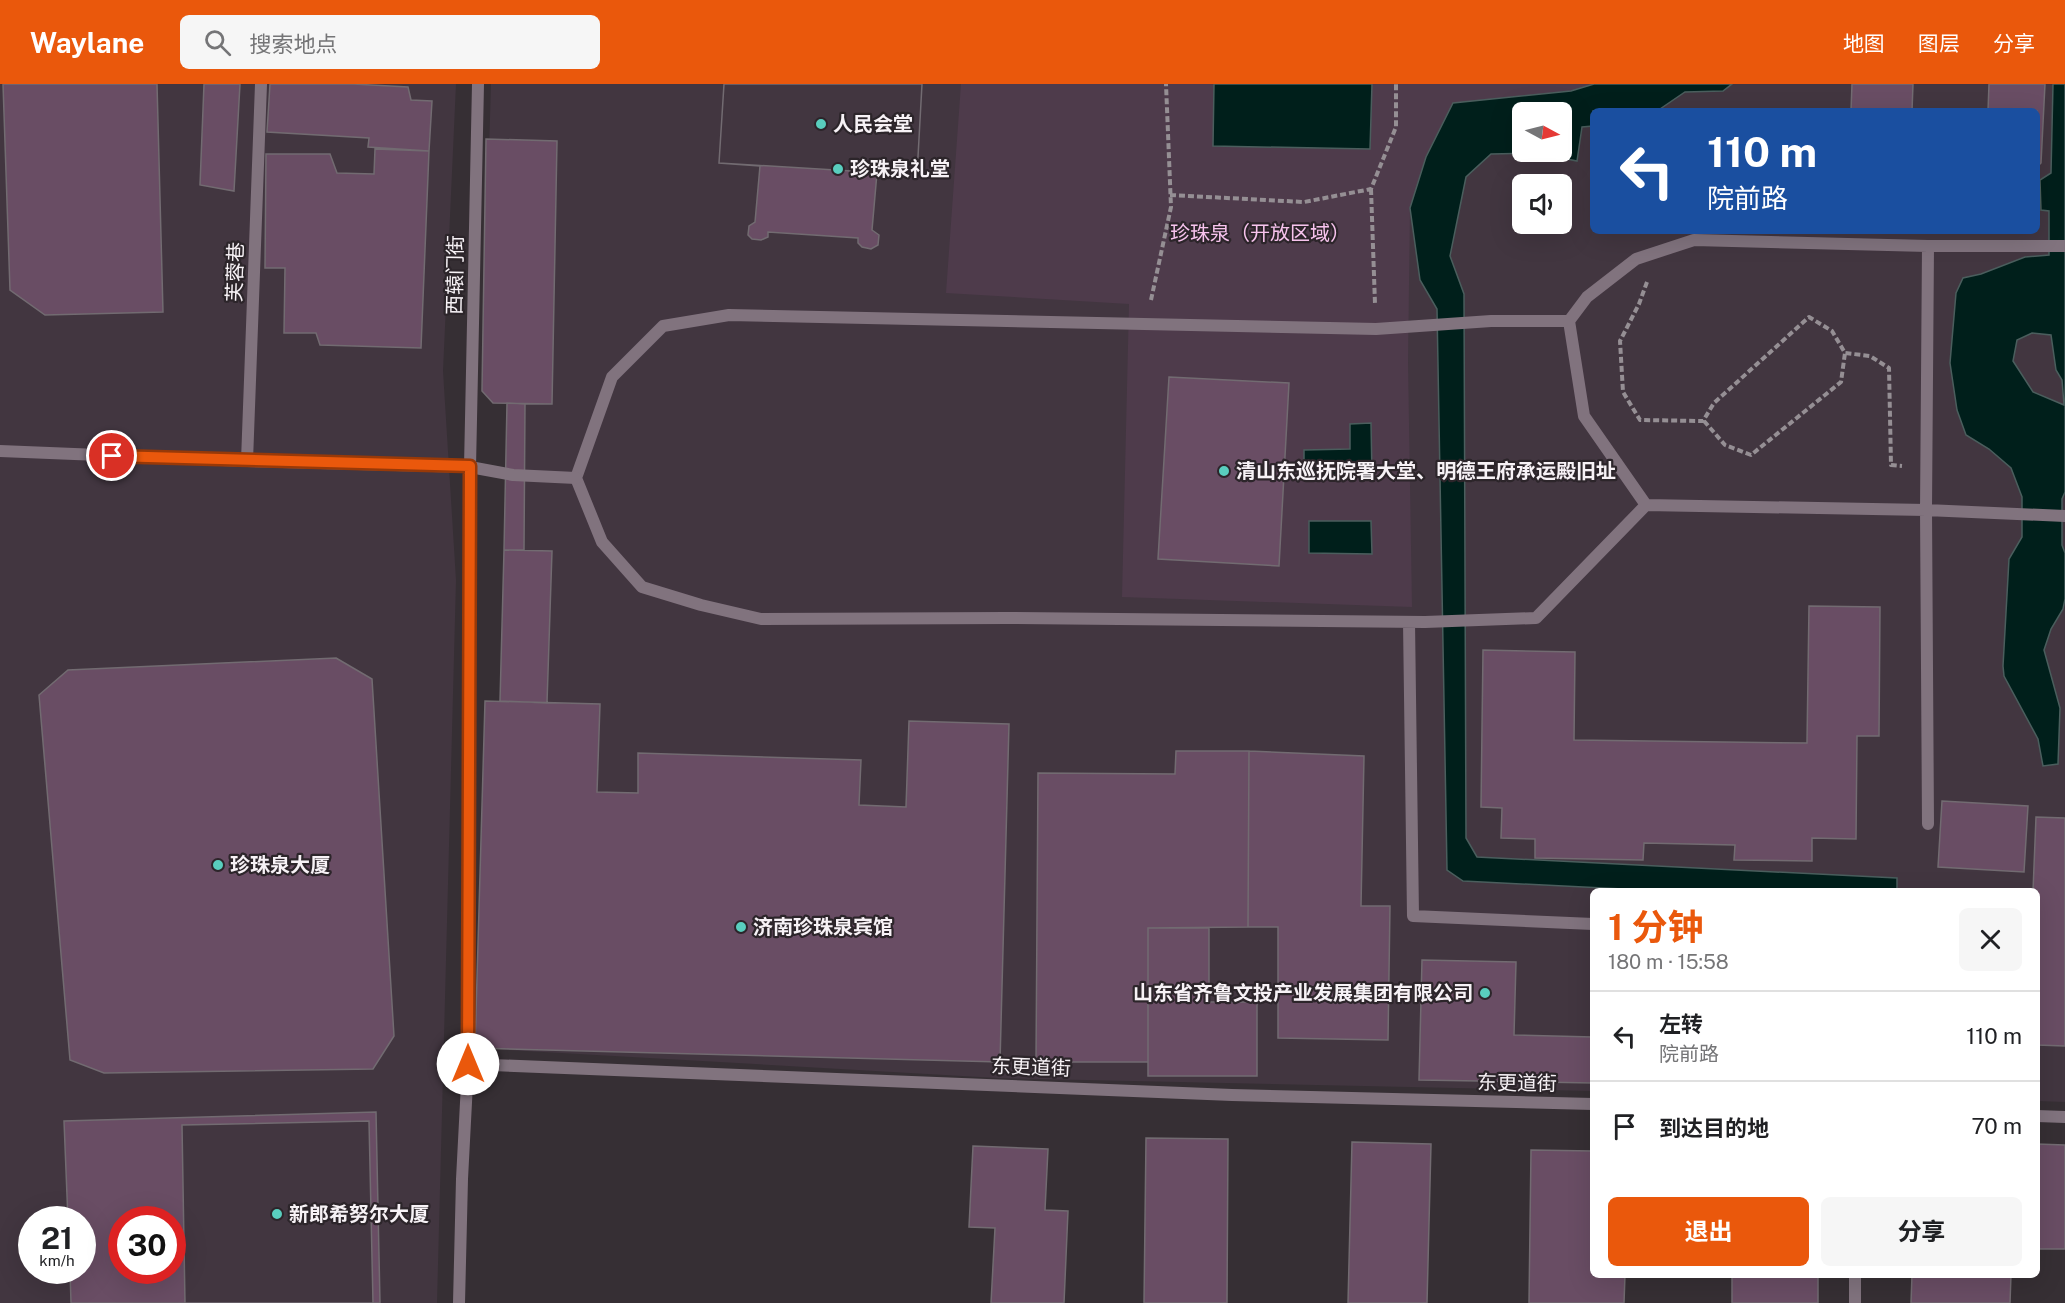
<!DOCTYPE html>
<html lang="zh">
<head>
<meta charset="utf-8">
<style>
  :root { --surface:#fff; --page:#f6f6f6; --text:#202124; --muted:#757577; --line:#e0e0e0; --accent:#ea580c }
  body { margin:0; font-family:"Public Sans","Noto Sans SC",sans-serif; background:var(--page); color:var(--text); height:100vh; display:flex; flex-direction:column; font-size:22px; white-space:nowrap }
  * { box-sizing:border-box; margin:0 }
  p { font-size:20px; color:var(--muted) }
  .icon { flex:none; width:33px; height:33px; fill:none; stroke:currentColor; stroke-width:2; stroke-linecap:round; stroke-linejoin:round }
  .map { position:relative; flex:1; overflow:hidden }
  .panel { position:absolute; left:1590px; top:804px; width:450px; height:390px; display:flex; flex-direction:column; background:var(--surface); border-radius:9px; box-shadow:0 6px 24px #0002 }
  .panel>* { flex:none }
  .top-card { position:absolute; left:1590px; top:24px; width:450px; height:126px; border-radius:9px; box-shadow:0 6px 24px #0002; background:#1a4fa0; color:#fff; overflow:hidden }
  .needle { width:39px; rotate:97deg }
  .controls { position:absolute; left:1512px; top:18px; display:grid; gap:12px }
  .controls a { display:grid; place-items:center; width:60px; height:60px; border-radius:9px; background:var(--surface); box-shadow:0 6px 24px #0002; font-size:30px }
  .speed { position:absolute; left:18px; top:1122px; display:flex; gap:12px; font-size:30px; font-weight:700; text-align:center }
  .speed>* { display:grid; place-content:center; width:78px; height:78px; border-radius:50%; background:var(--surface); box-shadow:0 6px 24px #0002; line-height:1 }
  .speed small { font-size:15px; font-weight:400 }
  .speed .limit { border:9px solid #d22; background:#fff; color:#111 }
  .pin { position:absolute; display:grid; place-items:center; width:51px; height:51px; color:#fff; margin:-26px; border:3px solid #fff; border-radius:50%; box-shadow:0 2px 6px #0007 }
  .me { position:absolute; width:66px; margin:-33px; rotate:0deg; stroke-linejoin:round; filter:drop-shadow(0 0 4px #0008) }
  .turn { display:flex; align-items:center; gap:21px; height:126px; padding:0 18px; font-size:27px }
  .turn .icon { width:78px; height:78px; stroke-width:2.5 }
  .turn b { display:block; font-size:42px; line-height:51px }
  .round { display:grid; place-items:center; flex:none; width:63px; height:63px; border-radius:9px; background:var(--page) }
  .headline { display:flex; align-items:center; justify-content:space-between; height:102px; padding:0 18px }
  h1 { font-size:36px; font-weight:700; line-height:45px; color:var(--accent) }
  .cta { display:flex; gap:12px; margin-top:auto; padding:12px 18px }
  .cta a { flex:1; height:69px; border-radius:9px; background:var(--accent); color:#fff; font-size:24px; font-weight:700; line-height:69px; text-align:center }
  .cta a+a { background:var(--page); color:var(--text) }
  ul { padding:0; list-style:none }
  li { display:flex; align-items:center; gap:18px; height:90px; padding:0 18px; border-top:2px solid var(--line) }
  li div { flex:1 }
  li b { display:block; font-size:22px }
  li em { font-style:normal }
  header { display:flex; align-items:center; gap:36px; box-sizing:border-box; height:84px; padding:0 30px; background:var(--accent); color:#fff }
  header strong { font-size:28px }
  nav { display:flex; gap:33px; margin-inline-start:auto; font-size:21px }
  .search { width:420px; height:54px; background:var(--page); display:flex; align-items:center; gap:15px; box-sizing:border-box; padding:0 21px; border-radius:9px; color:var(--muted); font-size:22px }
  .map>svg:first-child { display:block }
</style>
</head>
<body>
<header>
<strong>Waylane</strong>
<div class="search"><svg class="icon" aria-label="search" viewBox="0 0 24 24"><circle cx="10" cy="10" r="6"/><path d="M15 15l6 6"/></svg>搜索地点</div>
<nav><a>地图</a><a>图层</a><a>分享</a></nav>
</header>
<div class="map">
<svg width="2065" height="1219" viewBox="0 0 2065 1219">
  <rect width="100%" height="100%" fill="#362f34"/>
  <path fill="#423640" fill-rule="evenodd" d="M0,0h456l-13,287 13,209 -19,723h-437zM32,1136h50v50h-50zM122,1136h50v50h-50z
    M491,0h1574v1018l-28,-1v-210h-444v200l-596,-13 -522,-30 10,-347h15l4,-151 3,-146 -14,-1 -11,-12zM1593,27h444v120h-444zM1522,28h40v40h-40zM1522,100h40v40h-40z"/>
  <path fill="#4e3b4b" d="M961,0h633l-22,7 -119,12 -27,54 -16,51 -2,154 4,245 -290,-10 7,-293 -183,-11z"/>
  <path fill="#001f1b" stroke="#4a5e5d" stroke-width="1.5" fill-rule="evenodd" d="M1214,0h158l-2,65 -157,-3z
    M1594,0h138l-9,7 -38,1 -28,19h-64v15l-11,1 -5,34 -39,-8 -47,1 -25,23 -16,79 14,38 2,544 11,19 420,21v13h-234l-200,-10 -16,-11 -10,-561 -17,-29 -10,-72 16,-51 27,-54 118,-12zM1522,28h40v40h-40z
    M2053,0h12v408l-3,7v46l3,8v46l-2,10 -12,20 -7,21 16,58 -2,56 -15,2 -5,-27 -34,-63 -1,-10 6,-107 13,-22v-40l-11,-29 -22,-19 -23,-14 -9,-25 -7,-47 6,-70 7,-15 18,-4 44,-17 24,-2v-44l-8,-1 -1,-30 11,-7zM2032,249l19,2 5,35 6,10 2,25 -31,-13 -20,-31 4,-21z
    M1371,339l1,52h-68v-25l46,-1v-25z
    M1309,437h62l1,33 -63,-1z"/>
  <path fill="#694d64" stroke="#726b71" stroke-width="1.5" fill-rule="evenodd" d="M3,0h154l6,228 -118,3 -35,-25z
    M204,0h36l-6,107 -34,-6z
    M270,0h83l55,3 3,13 21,1 -3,50 -61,-4 1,-9 -102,-6z
    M724,0h198l-5,91 -40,-2 -5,57 7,5 -1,10 -7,4 -9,-2 -4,-4v-5l-90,-6v5l-7,3 -9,-1 -4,-4 1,-9 6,-4 5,-56 -41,-3z
    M724,0h198l-5,91 -198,-12z
    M1852,0h61l-1,27h-61z
    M1989,0h56l-4,79 -4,4v-56h-49z
    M486,55l71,2 -5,263 -59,-1 -11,-12z
    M375,65l54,2 -8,197 -101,-3 -4,-12h-32l1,-65h-20l1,-114h64l7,19 37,1z
    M1169,293l120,6 -10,183 -121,-7z
    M507,319l18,1 -1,146h-20z
    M504,466l48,1 -5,152 -47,-2z
    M1809,522l71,1 -1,129h-22l-1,103 -44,-1v23l-78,-1 1,-15 -91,-2 -1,17 -108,-2v-19l-34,-1 1,-30 -21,-1 2,-157 92,2 -1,88 233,3z
    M336,574l36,21 22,357 -21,33 -269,4 -34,-13 -31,-365 29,-25z
    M485,617l115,3 -3,88 41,1v-40l223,7 -2,45 47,2 3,-86 100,3 -9,338 -525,-14z
    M1176,667h73l-1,176 -100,1v134h-112l2,-289 137,1z
    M1249,667l115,5 -3,150h29l-2,134 -110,-2v-111h-30z
    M1942,717l86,5 -4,66 -86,-5z
    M2036,733l29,1v228l-28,-1v-154h-4z
    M1148,844h61v74h48v74h-109z
    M1422,876l94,2 -2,73 79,2v46l-174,-3z
    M376,1028l4,191h-309l-1,-33h12v-50h-14l-4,-99zM122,1136h50v50h-50z
    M369,1037l4,182h-188l-3,-178z
    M1146,1054l82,1 -1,164h-83z
    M1352,1058l79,2 -4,159h-79z
    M2037,1060l28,1v104h-28z
    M973,1062l75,3 -3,61 23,1 -4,92h-73l4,-75 -26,-1z
    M1531,1066l62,1v124h32l-1,28h-95z
    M1732,1191h86v28h-86z
    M1912,1191h99l-1,28h-99z"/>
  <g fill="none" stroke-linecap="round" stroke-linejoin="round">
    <path stroke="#958f94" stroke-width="4" stroke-dasharray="6 3" stroke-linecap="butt" d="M1371,105l4,115
      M1170,111l134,7 67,-13 25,-62v-43
      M1647,198l-8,22 -19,37 3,51 17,28 63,1 11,-18 95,-86 23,14 13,22 25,3 19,12 2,97 11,1
      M1151,216l20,-93 -5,-123
      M1704,337l21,24 26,10 90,-73 4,-29"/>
    <path stroke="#81737e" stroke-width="12" d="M1928,162h137
      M1569,237h-78l-115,8 -647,-14 -66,11 -51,51 -36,101 26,64 40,45 59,18 60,14 246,-1 418,4 111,-4 110,-113
      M1409,538l4,294 180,8
      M1928,740l-2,-314 2,-264 -234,-6 -58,19 -49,38 -18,24 15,95 62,89 280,5 139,6
      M459,1219l3,-124 6,-115"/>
    <path stroke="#81737e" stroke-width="12" d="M247,377l14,-377"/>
    <path stroke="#81737e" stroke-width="12" d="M478,0l-8,383 -2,597 764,31 361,9
      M470,383l43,8 63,3
      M2037,1032l28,1
      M1855,1219v-28"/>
    <path stroke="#81737e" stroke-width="12" d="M0,367l247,10 223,6"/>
  </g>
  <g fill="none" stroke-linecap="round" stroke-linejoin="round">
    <defs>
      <path id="route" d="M112,372l358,10 -2,598"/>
    </defs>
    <use href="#route" stroke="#983908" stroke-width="15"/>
    <use href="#route" stroke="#ea580c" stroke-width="10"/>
  </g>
  <g fill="#59cebe" stroke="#2c252a" stroke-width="2">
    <circle cx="821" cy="40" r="6"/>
    <circle cx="838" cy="85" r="6"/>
    <circle cx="1224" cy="387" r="6"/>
    <circle cx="218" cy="781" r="6"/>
    <circle cx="741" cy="843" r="6"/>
    <circle cx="1485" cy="909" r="6"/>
    <circle cx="277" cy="1130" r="6"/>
  </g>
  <g text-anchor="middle" stroke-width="4.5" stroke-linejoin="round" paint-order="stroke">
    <g font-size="20" font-weight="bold" fill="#f7f2f6" stroke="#2c252a" text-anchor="start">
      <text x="833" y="47">人民会堂</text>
      <text x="850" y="92">珍珠泉礼堂</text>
      <text x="1236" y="394">清山东巡抚院署大堂、明德王府承运殿旧址</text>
      <text x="230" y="788">珍珠泉大厦</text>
      <text x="753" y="850">济南珍珠泉宾馆</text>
      <text x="1473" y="916" text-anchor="end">山东省齐鲁文投产业发展集团有限公司</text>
      <text x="289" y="1137">新郎希努尔大厦</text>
    </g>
    <g font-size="20" fill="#f7c3ed" stroke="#2c252a">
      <text x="1260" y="156">珍珠泉（开放区域）</text>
    </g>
    <g font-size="20" fill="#f7f2f6" stroke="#2c252a">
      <text transform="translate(235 188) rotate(-88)" y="7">芙蓉巷</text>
      <text transform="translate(455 191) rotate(-89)" y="7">西辕门街</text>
      <text transform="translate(1031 983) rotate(2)" y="7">东更道街</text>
      <text transform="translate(1517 999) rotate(1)" y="7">东更道街</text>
    </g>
  </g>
</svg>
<div class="controls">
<a><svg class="needle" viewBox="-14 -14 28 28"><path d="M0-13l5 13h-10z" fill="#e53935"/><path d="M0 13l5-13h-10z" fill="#757577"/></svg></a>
<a><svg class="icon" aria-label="sound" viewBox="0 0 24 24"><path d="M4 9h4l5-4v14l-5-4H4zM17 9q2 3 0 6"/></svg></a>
</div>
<div class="speed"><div>21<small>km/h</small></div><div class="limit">30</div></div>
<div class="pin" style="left:112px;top:372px;background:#d93025"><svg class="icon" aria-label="arrive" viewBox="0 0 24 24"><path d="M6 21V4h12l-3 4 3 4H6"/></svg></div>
<svg class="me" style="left:468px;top:980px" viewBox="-20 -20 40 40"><circle r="19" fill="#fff"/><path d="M0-13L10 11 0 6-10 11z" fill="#ea580c"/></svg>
<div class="top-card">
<div class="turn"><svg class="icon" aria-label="left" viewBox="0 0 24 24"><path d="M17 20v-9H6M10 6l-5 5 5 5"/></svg><div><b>110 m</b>院前路</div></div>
</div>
<section class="panel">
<div class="headline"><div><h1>1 分钟</h1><p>180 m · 15:58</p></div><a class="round"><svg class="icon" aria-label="close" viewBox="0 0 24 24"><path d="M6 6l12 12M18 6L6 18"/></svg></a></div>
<ul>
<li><svg class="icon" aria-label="left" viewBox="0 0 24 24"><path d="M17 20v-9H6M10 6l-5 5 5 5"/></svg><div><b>左转</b><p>院前路</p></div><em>110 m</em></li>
<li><svg class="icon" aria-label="arrive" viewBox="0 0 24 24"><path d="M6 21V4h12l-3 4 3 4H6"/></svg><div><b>到达目的地</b></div><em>70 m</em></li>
</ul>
<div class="cta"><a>退出</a><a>分享</a></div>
</section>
</div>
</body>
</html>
